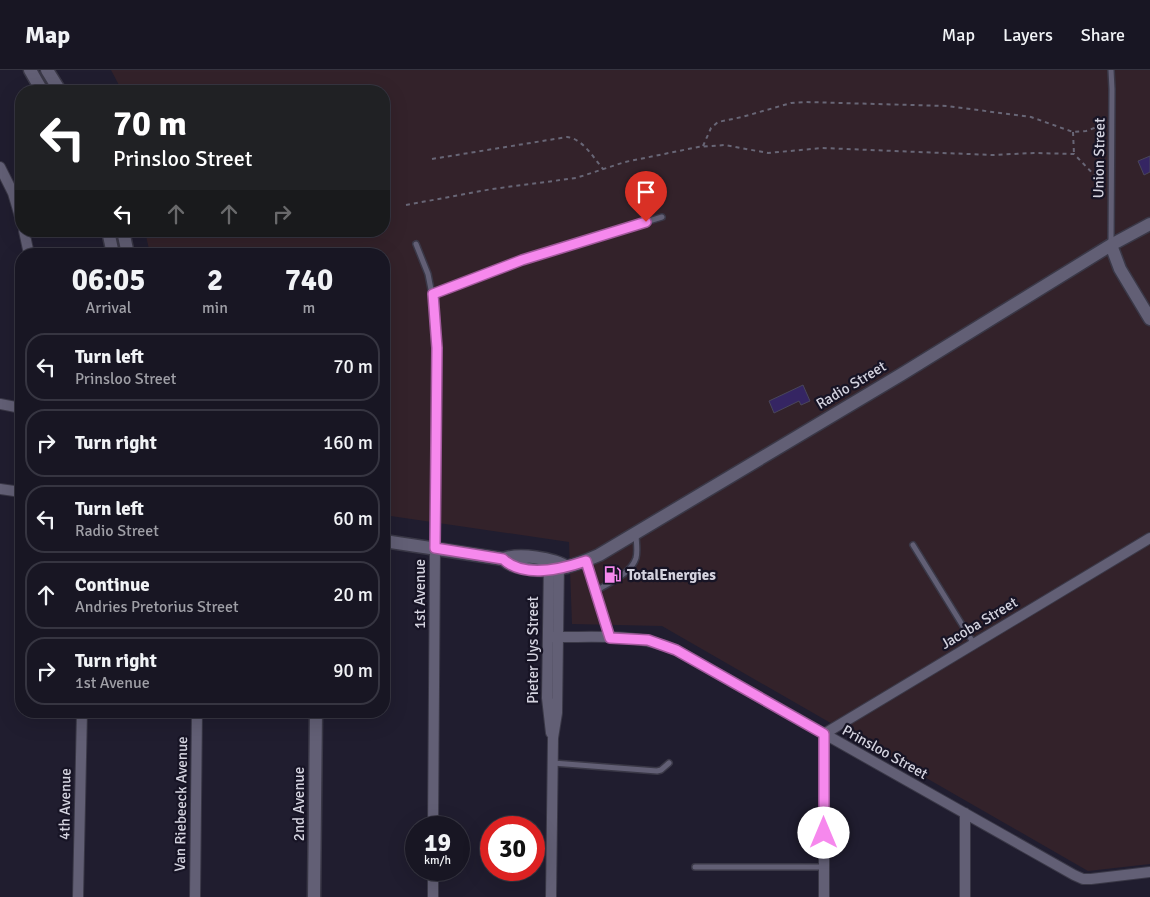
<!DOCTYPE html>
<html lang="en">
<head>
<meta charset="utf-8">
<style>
  :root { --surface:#181623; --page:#252330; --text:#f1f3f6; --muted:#9f9fa6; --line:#363541 }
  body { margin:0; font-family:Signika,sans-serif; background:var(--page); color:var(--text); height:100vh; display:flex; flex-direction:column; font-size:19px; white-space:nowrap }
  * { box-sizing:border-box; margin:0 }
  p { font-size:16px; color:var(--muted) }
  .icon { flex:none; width:28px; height:28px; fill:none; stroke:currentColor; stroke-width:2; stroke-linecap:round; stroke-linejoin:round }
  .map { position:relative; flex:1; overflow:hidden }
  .sheet { position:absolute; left:15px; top:178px; width:375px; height:470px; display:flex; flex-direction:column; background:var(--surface); border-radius:20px; box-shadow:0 5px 20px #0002,0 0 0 1px var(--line) }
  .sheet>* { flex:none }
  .hud { position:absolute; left:15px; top:15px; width:375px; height:152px; border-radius:20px; box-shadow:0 5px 20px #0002,0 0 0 1px var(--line); background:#202124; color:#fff; overflow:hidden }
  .speed { position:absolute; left:405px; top:746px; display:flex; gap:10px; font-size:25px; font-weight:700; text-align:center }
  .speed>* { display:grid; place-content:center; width:65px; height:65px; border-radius:50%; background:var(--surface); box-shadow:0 5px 20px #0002,0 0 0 1px var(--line); line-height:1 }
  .speed small { font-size:12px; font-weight:400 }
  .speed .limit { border:8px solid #d22; background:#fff; color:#111 }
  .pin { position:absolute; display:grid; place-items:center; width:42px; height:42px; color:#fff; margin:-51px -21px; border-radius:50% 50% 50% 0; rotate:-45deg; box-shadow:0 0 5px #0007 }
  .pin .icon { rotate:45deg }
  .me { position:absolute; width:55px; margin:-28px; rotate:0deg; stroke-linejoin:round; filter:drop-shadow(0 0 4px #0008) }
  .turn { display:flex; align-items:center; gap:18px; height:105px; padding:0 15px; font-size:22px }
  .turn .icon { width:65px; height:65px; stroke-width:2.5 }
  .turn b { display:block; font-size:35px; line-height:42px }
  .lanes { display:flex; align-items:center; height:48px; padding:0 15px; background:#0003; justify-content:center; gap:25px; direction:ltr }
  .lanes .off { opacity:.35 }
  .eta { display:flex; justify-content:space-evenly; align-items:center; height:85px; text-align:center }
  .eta b { font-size:30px; font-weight:700; line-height:35px }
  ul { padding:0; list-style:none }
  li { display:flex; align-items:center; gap:15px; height:68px; margin:0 10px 8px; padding:0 5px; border:2px solid var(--line); border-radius:20px }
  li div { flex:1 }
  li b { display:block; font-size:19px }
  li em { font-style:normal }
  header { display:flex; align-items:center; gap:30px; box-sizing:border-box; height:70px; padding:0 25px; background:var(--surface); border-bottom:1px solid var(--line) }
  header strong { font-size:24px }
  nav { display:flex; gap:28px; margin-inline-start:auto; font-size:18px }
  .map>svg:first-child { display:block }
</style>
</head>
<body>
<header>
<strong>Map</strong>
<nav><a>Map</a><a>Layers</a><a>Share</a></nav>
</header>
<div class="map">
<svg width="1150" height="827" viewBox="0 0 1150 827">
  <rect width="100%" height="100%" fill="#201d2f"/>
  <path fill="#33222a" d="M111,0h1039v794l-62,7 -426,-245 -90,-2 -3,-82 -185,-27v-261h-234l-5,-23h239v-140h-264v-4z"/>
  <path fill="#352563" stroke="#49465a" d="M1150,86v16l-6,3 -6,-14z
    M803,315l7,16 -9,4 -2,-4 -25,12 -5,-12z"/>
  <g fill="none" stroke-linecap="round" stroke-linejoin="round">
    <defs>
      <path id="service" d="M416,174l12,30 7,36 2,38 -2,199
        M1111,174l1,-155 -1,-19
        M433,224l89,-34 140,-43
        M913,475l61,99
        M586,492l24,75
        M596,521c12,-8 35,-17 40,-33 2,-7 0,-17 0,-24
        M553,693l104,8 4,-1 8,-7
        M695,797h129"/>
      <path id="minor" d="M0,97l13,26 8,27
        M24,161l5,23
        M0,334l21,4
        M0,419l21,3
        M549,492l-2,136 4,35
        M548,567c43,1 87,-5 128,13l398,225 9,4h8l59,-7
        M965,743v84
        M433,758l2,-280
        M78,827l4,-186
        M195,827l2,-186
        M433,827v-27
        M551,827l2,-159 4,-25 2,-151
        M824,827v-163l326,-196"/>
      <path id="tertiary" d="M1111,175l9,24 30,50
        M384,471l119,18c16,-6 50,-1 64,8
        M503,489c7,6 12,7 21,9 27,6 50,-2 75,-13l303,-181 209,-129 39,-21"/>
      <path id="secondary" d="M30,0l12,21
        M47,0l13,21
        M108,161l5,23
        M123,161l5,23
        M314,827l2,-186"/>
    </defs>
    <use href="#service" stroke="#3a3847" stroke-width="8"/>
    <use href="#minor" stroke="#3a3847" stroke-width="12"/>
    <use href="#tertiary" stroke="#3a3847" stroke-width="15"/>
    <use href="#secondary" stroke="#3a3847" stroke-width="15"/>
    <path stroke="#686676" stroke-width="2" stroke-dasharray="4 4" stroke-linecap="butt" d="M1073,62l1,22
      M703,76l8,-18 7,-6 24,-5 49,-14 15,-1 141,4 84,11 42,15 13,-1 19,-7
      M432,89l135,-22c16,2 26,20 36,32
      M406,135l86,-16 84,-11 49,-16 73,-15 13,-1 14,-1 43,8 54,-5 170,7 42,-2 40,1 31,32"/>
    <use href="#service" stroke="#625f75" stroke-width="5"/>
    <use href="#minor" stroke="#625f75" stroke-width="10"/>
    <use href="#tertiary" stroke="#625f75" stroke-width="12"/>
    <use href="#secondary" stroke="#625f75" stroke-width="12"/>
  </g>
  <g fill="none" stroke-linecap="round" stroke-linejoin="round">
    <defs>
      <path id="route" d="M646,152l-124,38 -89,34 4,54 -2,200 68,11c21,20 59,10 83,2l24,77 38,2 28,10 148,84v99"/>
    </defs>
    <use href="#route" stroke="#a0589a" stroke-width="12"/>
    <use href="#route" stroke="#f688ed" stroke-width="9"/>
  </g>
  <defs>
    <symbol id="fuel-bare" viewBox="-9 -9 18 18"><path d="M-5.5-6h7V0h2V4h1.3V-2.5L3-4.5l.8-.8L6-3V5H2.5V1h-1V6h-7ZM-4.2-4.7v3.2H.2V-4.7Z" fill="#f688ed" stroke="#171425" stroke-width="2.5" paint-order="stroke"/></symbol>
  </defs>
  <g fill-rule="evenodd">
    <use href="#fuel-bare" x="600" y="492" width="25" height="25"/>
  </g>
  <g text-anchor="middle" stroke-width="4.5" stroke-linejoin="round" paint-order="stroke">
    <g font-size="15" fill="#d4d3df" stroke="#171425">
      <text transform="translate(1099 88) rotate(-89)" y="5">Union Street</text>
      <text transform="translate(851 315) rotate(-31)" y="5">Radio Street</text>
      <text transform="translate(420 524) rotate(-90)" y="5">1st Avenue</text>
      <text transform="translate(979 553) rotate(-31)" y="5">Jacoba Street</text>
      <text transform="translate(533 580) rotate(-90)" y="5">Pieter Uys Street</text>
      <text transform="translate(885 682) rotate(29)" y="5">Prinsloo Street</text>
      <text transform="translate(65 734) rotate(-89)" y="5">4th Avenue</text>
      <text transform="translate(181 734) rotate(-89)" y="5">Van Riebeeck Avenue</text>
      <text transform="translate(299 734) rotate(-90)" y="5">2nd Avenue</text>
    </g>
    <g font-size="15" font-weight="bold" fill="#d4d3df" stroke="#171425" text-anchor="start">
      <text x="627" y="510">TotalEnergies</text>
    </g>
  </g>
</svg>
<div class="speed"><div>19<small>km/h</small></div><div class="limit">30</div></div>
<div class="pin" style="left:646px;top:152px;background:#d93025"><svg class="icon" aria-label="arrive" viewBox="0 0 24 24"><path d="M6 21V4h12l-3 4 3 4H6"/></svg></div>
<svg class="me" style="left:824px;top:763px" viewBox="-20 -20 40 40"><circle r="19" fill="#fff"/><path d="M0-13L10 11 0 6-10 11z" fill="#f688ed"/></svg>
<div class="hud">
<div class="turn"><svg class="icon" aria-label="left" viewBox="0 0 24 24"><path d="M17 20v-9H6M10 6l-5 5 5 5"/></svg><div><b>70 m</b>Prinsloo Street</div></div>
<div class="lanes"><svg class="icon" aria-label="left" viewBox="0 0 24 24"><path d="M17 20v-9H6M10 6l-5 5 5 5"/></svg><svg class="icon off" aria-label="ahead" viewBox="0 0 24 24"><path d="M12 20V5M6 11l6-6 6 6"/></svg><svg class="icon off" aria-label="ahead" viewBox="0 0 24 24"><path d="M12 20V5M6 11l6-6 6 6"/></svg><svg class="icon off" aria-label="right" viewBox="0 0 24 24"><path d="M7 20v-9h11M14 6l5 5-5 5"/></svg></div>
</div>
<section class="sheet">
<div class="eta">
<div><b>06:05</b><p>Arrival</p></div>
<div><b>2</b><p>min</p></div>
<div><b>740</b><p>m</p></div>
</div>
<ul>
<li><svg class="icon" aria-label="left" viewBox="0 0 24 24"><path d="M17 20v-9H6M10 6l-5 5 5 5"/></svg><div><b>Turn left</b><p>Prinsloo Street</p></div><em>70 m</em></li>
<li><svg class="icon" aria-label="right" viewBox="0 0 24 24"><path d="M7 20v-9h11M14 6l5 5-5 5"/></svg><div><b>Turn right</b></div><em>160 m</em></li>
<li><svg class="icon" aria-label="left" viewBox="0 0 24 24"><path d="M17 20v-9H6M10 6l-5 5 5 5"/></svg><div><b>Turn left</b><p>Radio Street</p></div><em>60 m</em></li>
<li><svg class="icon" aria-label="ahead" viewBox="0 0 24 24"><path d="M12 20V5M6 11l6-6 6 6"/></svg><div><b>Continue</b><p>Andries Pretorius Street</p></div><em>20 m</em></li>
<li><svg class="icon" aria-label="right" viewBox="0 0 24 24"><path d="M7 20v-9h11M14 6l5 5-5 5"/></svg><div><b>Turn right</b><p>1st Avenue</p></div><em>90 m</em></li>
</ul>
</section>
</div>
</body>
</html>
